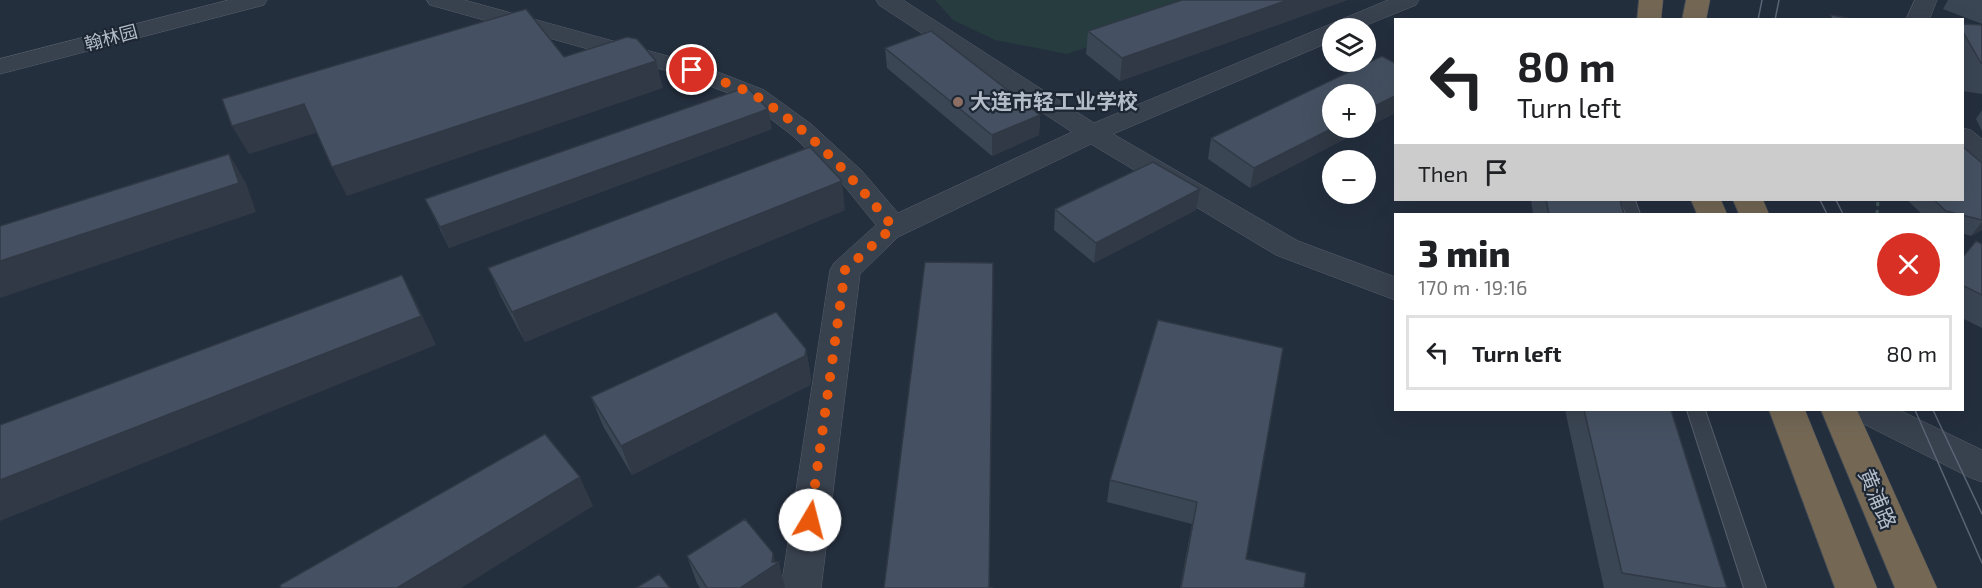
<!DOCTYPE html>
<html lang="en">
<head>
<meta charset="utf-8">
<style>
  :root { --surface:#fff; --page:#f6f6f6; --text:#202124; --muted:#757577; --line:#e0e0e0 }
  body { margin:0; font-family:"Exo 2","Noto Sans SC",sans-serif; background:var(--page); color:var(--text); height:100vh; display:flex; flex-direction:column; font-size:22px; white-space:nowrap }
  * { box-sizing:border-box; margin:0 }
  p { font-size:20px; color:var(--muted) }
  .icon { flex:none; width:33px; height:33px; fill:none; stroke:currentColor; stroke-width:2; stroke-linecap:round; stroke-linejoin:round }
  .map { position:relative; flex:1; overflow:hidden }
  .details { position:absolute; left:1394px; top:213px; width:570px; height:198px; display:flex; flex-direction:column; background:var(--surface); border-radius:0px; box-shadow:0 6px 24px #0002 }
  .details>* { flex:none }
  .banner { position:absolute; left:1394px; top:18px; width:570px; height:183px; border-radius:0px; box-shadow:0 6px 24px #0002; background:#fff; color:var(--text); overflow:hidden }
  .controls { position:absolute; left:1322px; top:18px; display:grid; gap:12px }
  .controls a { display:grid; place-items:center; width:54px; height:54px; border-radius:50%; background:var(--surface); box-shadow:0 6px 24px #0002; font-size:30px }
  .pin { position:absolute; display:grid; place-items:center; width:51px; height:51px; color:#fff; margin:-26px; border:3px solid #fff; border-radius:50%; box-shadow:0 2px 6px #0007 }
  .me { position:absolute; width:66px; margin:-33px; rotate:8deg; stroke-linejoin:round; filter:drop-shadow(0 0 4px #0008) }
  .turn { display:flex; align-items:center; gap:21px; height:126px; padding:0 24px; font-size:27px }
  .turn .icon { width:78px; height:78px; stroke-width:2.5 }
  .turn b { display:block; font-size:42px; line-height:51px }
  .then { display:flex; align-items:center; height:57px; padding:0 24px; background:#0003; gap:12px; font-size:22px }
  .round { display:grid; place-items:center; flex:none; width:63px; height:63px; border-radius:32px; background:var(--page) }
  .head { display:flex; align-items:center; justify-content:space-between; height:102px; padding:0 24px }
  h1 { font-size:36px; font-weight:800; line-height:45px }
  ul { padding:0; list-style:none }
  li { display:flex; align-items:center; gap:18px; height:75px; margin:0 12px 9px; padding:0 12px; border:3px solid var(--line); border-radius:0px }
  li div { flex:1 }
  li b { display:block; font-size:22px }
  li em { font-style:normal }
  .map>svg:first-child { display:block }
</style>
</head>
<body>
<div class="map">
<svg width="1982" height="588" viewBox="0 0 1982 588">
  <rect width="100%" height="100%" fill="#242f3e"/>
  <path fill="#263c3f" d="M935,0h289l-157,54 -72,-14 -42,-20z"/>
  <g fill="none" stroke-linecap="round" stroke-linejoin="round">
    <defs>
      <path id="lane" d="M1620,200h15l5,14h-14z
        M1687,410h18l61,178h-22z"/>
      <path id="street" d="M229,0h38l-3,5 -264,69v-15z
        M427,0h37l236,65 64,25 47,34 51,47 36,42 174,-81 -193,-127 -3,-5h27l191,123 294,-123h31l-3,5 -57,23h-27v13l-219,93 185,107 97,36v23l-119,-45 -185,-111 -193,93 -38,37 -39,314h-40l49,-318 4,-7 42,-38 -34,-42 -49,-47 -47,-36 -64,-25 -252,-70z
        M1915,0h22l-8,20h-23z
        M1962,128l9,2 11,9v22l-10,-2 -10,-9z
        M1851,410h48l83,40v32l-13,-5 -113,-57z"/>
      <path id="highway" d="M1639,0h24l-2,20h-24z
        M1686,0h24l-4,20h-24z
        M1691,200h30l6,14h-30z
        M1733,200h30l6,14h-30z
        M1769,410h36l72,178h-42z
        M1821,410h36l80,178h-42z"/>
    </defs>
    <use href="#lane" stroke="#565f6c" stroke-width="2"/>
    <use href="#street" stroke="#565f6c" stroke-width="1"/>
    <use href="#highway" stroke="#434c59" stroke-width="1"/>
    <path stroke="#44595c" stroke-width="3" stroke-dasharray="4 4" stroke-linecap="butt" d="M1877,214l1,-14"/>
    <use href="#lane" fill="#38414e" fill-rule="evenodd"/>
    <use href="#street" fill="#38414e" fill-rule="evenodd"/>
    <use href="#highway" fill="#746855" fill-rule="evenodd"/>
    <path stroke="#5a6575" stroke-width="1.5" d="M1758,20l4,-20
      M1775,20l4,-20
      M1820,200l7,14
      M1836,200l7,14
      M1915,410l67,153
      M1933,410l49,104"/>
  </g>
  <path fill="#3b4654" d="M1182,0h165l-227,81 -34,-27 2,-23z
    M1948,0h34v24l-39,-15z
    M1962,24l20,1v69l-20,-3z
    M885,48l155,67 -1,20 -47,21 -105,-88z
    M1395,63v50l-145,75 -42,-29 3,-21z
    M1982,110v21l-6,-12z
    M772,129l-323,119 -24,-49z
    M1982,163v67l-11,6 -9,-3v-19h-40l-15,-14h55z
    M1200,189l-4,21 -102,53 -40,-33 1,-21z
    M1531,200h89l4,14h-91z
    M845,210l-320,132 -24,-45 -13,-29z
    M1982,244v84l-20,-10v-60z
    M1158,320l88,239 58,29h-124l12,-64 -85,-22 3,-22z
    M806,349l5,29 -1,7 -178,90 -29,-49 -12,-29z
    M1565,410h106l56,178h-123z
    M687,556l88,6 10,26h-85l-3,-5z"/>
  <path fill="#303945" d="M1288,0h59l-227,81 2,-23z
    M656,61l7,27 -316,108 -15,-29z
    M1395,96v17l-145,75 4,-20 79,-40h32v-17z
    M304,104l15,28 -70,22 -17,-28z
    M768,109l4,20 -323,119 -9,-21z
    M1040,115l-1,20 -47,21v-21z
    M229,154l17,29 10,29 -256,86v-37z
    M842,181l3,29 -320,132 -13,-30z
    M1200,189l-4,21 -102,53 2,-20z
    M1982,222v8l-11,6z
    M402,275l15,29 19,41 -436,176v-41z
    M806,349l5,29 -1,7 -178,90 -11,-29z
    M580,477l13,29 -132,82h-64z
    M773,553l3,12 3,-3 6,26h-45l32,-26z"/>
  <path fill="#455162" stroke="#303945" stroke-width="1.5" d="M1182,0h106l-166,58 -34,-27z
    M526,9l38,48 63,-20 10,2 19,22 -324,106 -28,-63 -72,22 -10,-27z
    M1831,15l27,5h-26z
    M1962,24l20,1v38h-1l-19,-33z
    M931,31l109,84 -48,20 -107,-87z
    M1382,56l13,7v33l-30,15v-17h-33v34h1l-79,40 -43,-30z
    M747,87l21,22 -328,118 -15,-28z
    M1962,146l20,17v57l-36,-9 -12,-11h28z
    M810,147l32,34 -330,131 -24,-44z
    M229,154l10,29 -239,78v-35z
    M1153,162l47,27 -104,54 -41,-34z
    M1546,200h74l4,14h-75z
    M1976,241l6,3v51l-20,-10v-27z
    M925,262l68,1 -4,324 4,1h-109z
    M402,275l19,41 -421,164v-55z
    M776,312l30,37 -1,7 -184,90 -30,-49z
    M1158,320l125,28 -37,211 60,14 -2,15h-123l16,-86 -87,-22z
    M1584,410h87l56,178h-13l-92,-15z
    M545,434l35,43 -183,111h-116l-1,-3z
    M745,519l28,34 -1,9h7l-39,26h-33l-20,-32z
    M659,574l11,14h-34z"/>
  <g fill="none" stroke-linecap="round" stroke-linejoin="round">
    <path stroke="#ea580c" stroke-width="10" stroke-dasharray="0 18" d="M692,70c20,9 45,15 64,26 54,34 97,82 137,131l-48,43 -35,250"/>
  </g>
  <circle fill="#8d6e63" stroke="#1d2633" stroke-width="2" cx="958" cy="102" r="6"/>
  <g text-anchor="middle" stroke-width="4.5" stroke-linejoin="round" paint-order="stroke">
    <g font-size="18" fill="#b4bcc9" stroke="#1d2633">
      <text transform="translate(111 38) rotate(-15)" y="6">翰林园</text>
    </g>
    <g font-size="21" font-weight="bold" fill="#b4bcc9" stroke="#1d2633" text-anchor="start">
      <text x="970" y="109">大连市轻工业学校</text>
    </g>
    <g font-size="21" fill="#b4bcc9" stroke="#1d2633">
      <text transform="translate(1877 499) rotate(67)" y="7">黄浦路</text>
    </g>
  </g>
</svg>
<div class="controls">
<a><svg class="icon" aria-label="layers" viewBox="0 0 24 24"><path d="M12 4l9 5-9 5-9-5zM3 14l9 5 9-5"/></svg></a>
<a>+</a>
<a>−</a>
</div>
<div class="pin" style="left:692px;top:70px;background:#d93025"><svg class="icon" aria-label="arrive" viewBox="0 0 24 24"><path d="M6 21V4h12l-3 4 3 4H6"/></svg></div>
<svg class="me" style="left:810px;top:520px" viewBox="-20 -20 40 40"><circle r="19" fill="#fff"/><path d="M0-13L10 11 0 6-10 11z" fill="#ea580c"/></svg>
<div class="banner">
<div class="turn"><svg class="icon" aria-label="left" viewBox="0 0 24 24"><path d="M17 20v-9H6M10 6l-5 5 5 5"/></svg><div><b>80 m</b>Turn left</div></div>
<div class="then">Then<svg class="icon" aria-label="arrive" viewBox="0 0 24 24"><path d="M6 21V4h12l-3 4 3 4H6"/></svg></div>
</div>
<section class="details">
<div class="head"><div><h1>3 min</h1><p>170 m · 19:16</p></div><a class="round" style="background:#d93025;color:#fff"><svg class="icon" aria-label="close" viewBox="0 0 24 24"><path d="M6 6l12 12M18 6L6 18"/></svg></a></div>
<ul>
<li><svg class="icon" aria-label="left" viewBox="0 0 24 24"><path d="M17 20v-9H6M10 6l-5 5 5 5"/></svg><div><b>Turn left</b></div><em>80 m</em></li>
</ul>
</section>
</div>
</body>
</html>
